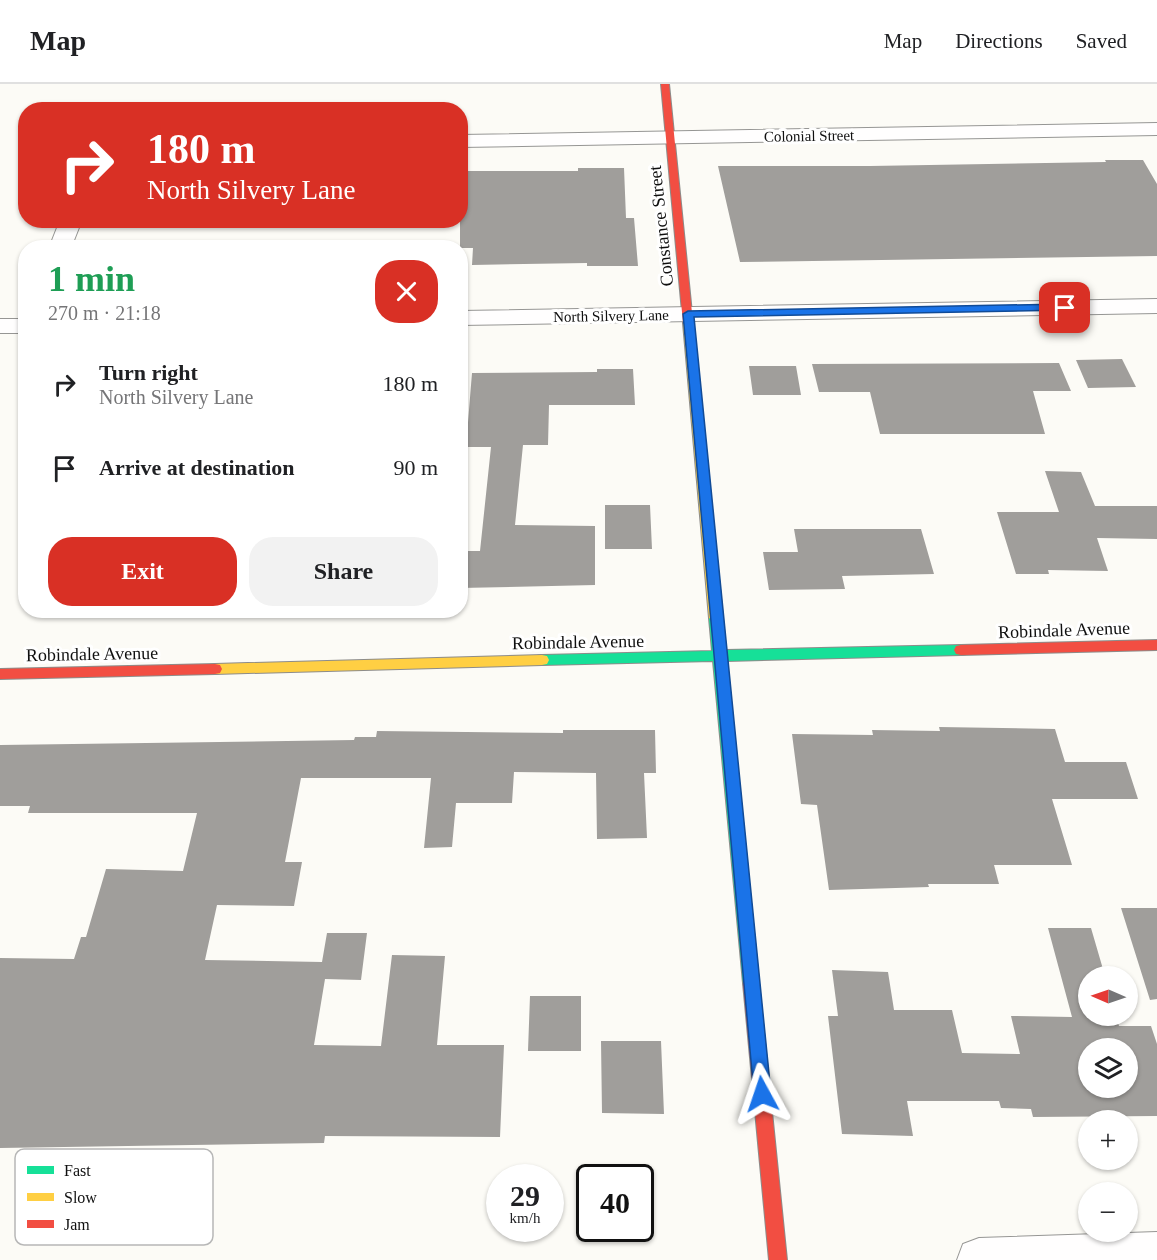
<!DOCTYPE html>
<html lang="en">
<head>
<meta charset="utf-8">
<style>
  :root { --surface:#fff; --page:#f2f2f2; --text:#202124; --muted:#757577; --line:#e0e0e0; --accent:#d93025 }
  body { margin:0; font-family:"Times New Roman",serif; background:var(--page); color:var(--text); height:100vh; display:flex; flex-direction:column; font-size:22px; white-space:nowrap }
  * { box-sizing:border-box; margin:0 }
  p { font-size:20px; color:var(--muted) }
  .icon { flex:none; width:33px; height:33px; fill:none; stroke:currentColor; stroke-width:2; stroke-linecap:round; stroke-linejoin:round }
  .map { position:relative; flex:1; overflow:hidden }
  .panel { position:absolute; left:18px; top:156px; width:450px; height:378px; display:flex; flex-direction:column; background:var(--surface); border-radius:24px; box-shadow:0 2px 4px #0004 }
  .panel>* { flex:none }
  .guide { position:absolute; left:18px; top:18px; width:450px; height:126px; border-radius:24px; box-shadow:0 2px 4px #0004; background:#d93025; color:#fff; overflow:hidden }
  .needle { width:39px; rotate:272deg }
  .buttons { position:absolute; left:1078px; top:882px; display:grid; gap:12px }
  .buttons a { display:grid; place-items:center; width:60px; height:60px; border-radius:50%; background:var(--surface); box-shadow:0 2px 4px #0004; font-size:30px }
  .speed { position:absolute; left:486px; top:1080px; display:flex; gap:12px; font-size:30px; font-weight:700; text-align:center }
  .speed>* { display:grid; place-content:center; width:78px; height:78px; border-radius:50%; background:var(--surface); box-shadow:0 2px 4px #0004; line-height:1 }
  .speed small { font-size:15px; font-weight:400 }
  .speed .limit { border:3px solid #111; border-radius:9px; background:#fff; color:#111 }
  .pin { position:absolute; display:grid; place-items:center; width:51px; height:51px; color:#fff; margin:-26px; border-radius:12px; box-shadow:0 3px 9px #0006 }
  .me { position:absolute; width:66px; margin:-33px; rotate:355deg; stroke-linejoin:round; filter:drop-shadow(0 0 4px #0008) }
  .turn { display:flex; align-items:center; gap:21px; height:126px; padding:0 30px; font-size:27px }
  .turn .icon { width:78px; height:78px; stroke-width:2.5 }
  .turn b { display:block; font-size:42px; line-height:51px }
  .round { display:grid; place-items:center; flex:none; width:63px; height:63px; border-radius:24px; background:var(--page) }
  .head { display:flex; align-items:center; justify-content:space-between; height:102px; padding:0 30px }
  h1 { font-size:36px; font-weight:700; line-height:45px; color:#1e9e55 }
  .cta { display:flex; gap:12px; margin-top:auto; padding:12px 30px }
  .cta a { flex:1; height:69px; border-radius:24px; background:var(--accent); color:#fff; font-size:24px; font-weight:700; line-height:69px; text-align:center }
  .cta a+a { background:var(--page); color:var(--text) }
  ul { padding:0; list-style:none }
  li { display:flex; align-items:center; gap:18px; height:84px; padding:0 30px }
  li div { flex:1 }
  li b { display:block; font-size:22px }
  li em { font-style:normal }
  header { display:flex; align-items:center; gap:36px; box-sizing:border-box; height:84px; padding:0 30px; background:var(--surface); border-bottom:2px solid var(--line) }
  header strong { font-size:28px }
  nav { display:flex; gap:33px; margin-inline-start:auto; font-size:21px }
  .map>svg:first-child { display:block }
</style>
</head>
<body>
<header>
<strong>Map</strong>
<nav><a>Map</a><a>Directions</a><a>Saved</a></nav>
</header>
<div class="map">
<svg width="1157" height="1176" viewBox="0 0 1157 1176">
  <rect width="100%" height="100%" fill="#fcfbf6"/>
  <path fill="#a09e9b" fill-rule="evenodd" d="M1105,76h38l14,24v72l-417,6 -22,-96h152l236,-4z
    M578,84h46l2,50h8l4,48h-51v-3l-115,2 1,-17h-13v-49h6l1,-28h111z
    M1122,275l14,28 -48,1 -12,-28z
    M1059,279l12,28h-38l12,43h-165l-10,-42h-51l-7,-28z
    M749,282h47l5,29h-48z
    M597,285h36l2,36h-86l-1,40h-25l-8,80 80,1v59l-135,3v-37h20l11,-104h-25l6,-74 125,-1z
    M1045,387l36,1 14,34h62v33l-60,-1 11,33 -60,-1 1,4h-33l-19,-62h62z
    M605,421h45l2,44h-47z
    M794,445h127l13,45 -92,2 3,13 -76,1 -6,-38h35z
    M939,643l116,2 10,33h61l12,37h-86l20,66h-78l5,19h-71l1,3 -100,3 -12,-85 -16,-1 -9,-70 81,1 -1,-5 68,1z
    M563,646h92l1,43h-12l3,65 -50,1 -1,-66 -82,-1 -2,31h-56l-4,44 -28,1 7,-70h-130l-16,84h17l-8,44 -77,-1 -12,55 117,2 5,-29h40l-6,47 -36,-1 -11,66 67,1 11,-91 53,1 -8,89h67l-4,92 -175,-1 -1,7 -324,5v-190l74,1 7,-22h5l20,-68 77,2 14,-58h-169l2,-7h-30v-61l354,-5 1,-3h21l1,-6 186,2z
    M1121,824h36v91l-7,1z
    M1048,844h43l14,48h-16v40h27l3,10h32l6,18v72l-124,1 -2,-8 -30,-1 -2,-7h-92l6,35 -71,-2 -14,-118h10l-6,-46 56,2 6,38h58l10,43 58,1 -9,-38 61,1zM1089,964h39v40h-39z
    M530,912h51v55h-53z
    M601,957h60l3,73 -62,-1z"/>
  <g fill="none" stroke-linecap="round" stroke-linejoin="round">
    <defs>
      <path id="street" d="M1157,39v12l-697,12v-12z
        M60,136h22l-11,28h-22z
        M1157,215v14l-697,12v-14z
        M0,235h26v14h-26z
        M1157,1148v28h-200l6,-16 16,-6z"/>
      <path id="fast" d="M716,529l7,5 3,32 235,-5 5,1 2,4 -2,4 -5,1 -234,6 32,322 -2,6 -6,2 -6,-2 -2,-6 -30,-322 -171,4 -5,-1 -2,-4 2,-4 5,-1 170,-4 -3,-33z"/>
      <path id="slow" d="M688,236l5,3 30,295 -7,5 -7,-5 -26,-295z
        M542,571l5,1 2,4 -2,4 -5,1 -327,9 -5,-1 -2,-4 2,-4 5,-1z"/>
      <path id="jam" d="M661,0h8l24,239 -5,3 -5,-3z
        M1157,556v10l-196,5 -5,-1 -2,-4 2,-4 5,-1z
        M215,580l5,1 2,4 -2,4 -5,1 -215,5v-10z
        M751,891l6,2 2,6 28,277h-18l-26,-277 2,-6z"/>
    </defs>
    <use href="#street" stroke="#969694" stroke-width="2"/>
    <use href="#fast" stroke="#8d8c8a" stroke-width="2"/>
    <use href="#slow" stroke="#8d8c8a" stroke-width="2"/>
    <use href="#jam" stroke="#8d8c8a" stroke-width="2"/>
    <use href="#street" fill="#fffefe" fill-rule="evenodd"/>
    <use href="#fast" fill="#16e098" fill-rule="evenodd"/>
    <use href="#slow" fill="#ffcf43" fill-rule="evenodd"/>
    <use href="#jam" fill="#f24e42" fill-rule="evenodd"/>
  </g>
  <path fill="#1a73e8" stroke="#114b97" stroke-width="1.5" d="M1065,220l5,4 -2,2 -374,7 77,777 -2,6 -7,3 -6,-3 -2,-6 -71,-780 5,-3z"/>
  <g text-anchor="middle" stroke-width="6" stroke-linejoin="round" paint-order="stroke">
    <g font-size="15" fill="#101010" stroke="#fff">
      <text transform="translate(809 52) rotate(-1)" y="5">Colonial Street</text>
      <text transform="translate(611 232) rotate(-1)" y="5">North Silvery Lane</text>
    </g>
    <g font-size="18" fill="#101010" stroke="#fff">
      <text transform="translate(661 142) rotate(-96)" y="6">Constance Street</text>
      <text transform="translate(1064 546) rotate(-2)" y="6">Robindale Avenue</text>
      <text transform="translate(578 558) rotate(-1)" y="6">Robindale Avenue</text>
      <text transform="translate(92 570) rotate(-1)" y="6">Robindale Avenue</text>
    </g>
  </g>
  <rect x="15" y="1065" width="198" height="96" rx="9" fill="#fff" stroke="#b7b7b7" stroke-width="1.5"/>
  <rect x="27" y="1082" width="27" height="8" fill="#16e098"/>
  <rect x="27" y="1109" width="27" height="8" fill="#ffcf43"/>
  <rect x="27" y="1136" width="27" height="8" fill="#f24e42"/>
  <g font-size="16" fill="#101010">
    <text x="64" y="1092">Fast</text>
    <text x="64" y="1119">Slow</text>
    <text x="64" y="1146">Jam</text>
  </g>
</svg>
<div class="buttons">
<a><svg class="needle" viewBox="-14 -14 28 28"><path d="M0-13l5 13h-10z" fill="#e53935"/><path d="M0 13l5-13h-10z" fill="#757577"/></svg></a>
<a><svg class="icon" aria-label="layers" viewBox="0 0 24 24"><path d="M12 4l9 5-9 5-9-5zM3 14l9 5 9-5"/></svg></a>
<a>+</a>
<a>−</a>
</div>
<div class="speed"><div>29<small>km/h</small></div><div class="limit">40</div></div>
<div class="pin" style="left:1065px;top:224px;background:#d93025"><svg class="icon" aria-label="arrive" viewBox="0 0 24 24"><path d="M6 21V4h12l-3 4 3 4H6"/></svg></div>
<svg class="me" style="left:762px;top:1010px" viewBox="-20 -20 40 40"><path d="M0-17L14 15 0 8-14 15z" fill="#1a73e8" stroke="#fff" stroke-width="4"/></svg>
<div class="guide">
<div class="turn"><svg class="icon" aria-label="right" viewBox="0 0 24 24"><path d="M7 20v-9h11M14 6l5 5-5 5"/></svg><div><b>180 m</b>North Silvery Lane</div></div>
</div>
<section class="panel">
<div class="head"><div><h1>1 min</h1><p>270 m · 21:18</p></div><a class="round" style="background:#d93025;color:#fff"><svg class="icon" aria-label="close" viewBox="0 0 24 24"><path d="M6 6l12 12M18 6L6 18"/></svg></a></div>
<ul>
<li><svg class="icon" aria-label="right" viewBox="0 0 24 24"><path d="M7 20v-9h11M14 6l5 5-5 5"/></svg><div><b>Turn right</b><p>North Silvery Lane</p></div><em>180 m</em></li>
<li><svg class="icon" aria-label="arrive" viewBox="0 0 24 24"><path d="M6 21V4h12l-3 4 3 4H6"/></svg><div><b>Arrive at destination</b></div><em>90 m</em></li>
</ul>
<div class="cta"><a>Exit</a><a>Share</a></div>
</section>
</div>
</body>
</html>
